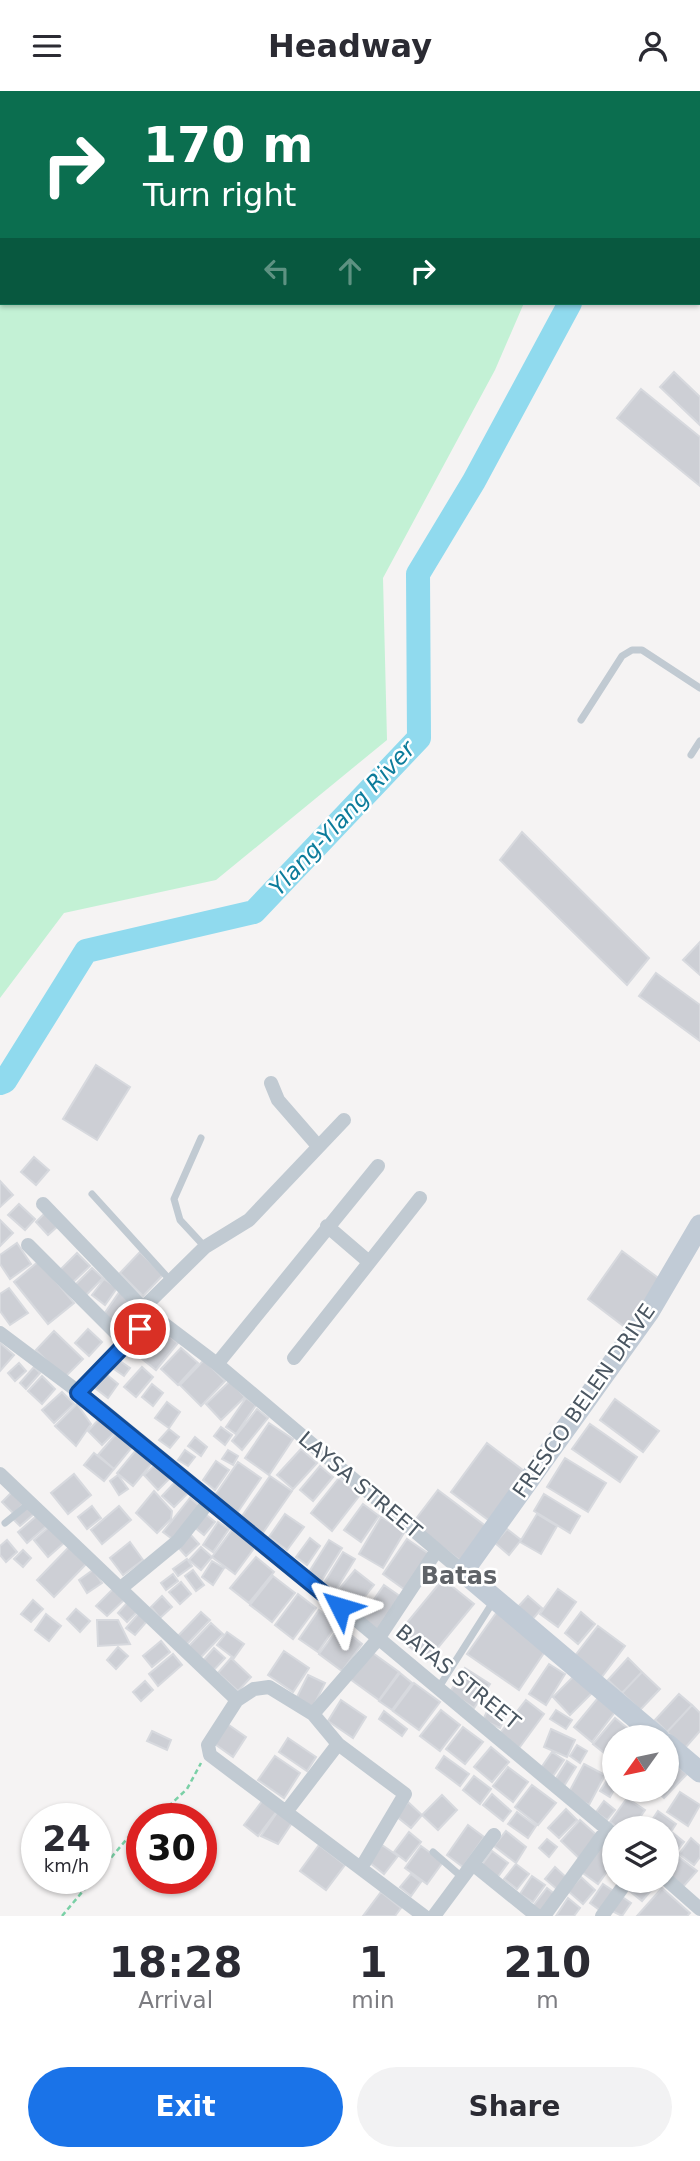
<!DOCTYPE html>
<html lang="en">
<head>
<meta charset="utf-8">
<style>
  :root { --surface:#fff; --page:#f2f2f3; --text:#2b2b33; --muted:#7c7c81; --accent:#1a73e8 }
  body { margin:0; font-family:"DejaVu Sans",sans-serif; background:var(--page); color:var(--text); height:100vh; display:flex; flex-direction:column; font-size:26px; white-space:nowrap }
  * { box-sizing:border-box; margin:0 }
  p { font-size:23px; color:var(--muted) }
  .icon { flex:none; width:38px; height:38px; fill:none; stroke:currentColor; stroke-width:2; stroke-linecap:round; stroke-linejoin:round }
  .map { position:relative; height:1825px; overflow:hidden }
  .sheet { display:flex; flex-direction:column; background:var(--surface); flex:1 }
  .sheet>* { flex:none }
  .hud { position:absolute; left:0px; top:0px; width:700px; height:214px; box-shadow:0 2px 5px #0004; background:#0b6e4f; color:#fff; overflow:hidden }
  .needle { width:46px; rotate:237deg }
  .controls { position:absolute; left:602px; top:1634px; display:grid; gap:14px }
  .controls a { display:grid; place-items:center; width:77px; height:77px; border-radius:50%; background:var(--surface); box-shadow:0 2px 5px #0004; font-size:35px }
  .speed { position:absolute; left:21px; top:1712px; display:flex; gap:14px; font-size:35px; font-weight:700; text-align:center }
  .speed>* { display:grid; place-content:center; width:91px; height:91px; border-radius:50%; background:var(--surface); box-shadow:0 2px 5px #0004; line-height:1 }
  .speed small { font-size:18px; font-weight:400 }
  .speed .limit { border:10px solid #d22; background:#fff; color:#111 }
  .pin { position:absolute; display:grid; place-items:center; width:60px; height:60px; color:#fff; margin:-30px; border:4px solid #fff; border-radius:50%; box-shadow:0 2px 7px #0007 }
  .me { position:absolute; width:77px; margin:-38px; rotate:310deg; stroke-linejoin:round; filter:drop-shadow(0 0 5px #0008) }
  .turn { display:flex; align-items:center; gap:24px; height:147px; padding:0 28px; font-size:32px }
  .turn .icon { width:91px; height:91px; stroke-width:2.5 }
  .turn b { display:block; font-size:49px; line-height:60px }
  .lanes { display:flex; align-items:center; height:66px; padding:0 28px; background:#0003; justify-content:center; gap:35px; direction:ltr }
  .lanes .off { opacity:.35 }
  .eta { display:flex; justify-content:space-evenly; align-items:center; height:119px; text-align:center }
  .eta b { font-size:42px; font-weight:700; line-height:49px }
  .cta { display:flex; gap:14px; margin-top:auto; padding:14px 28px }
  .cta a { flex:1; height:80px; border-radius:42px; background:var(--accent); color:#fff; font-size:28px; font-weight:700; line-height:80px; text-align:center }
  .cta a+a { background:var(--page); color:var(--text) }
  header { display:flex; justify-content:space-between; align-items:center; height:91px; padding:0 28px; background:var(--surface); font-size:32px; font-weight:700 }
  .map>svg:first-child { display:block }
</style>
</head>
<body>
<header><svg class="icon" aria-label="menu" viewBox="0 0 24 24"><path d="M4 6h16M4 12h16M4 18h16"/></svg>Headway<svg class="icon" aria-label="person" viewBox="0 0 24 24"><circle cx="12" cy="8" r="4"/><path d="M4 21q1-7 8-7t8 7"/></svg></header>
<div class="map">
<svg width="700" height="1825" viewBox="0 0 700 1825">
  <rect width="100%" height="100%" fill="#f5f3f3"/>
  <path fill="#c3f1d5" d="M0,0h615l-613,2v210h522l-29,67 -112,208 4,162 -171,140 -152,33 -64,85z"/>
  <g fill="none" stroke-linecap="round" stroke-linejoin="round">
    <path stroke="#90daee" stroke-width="24" d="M653,2l1,-2
      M0,992l5,-2 81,-130 168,-39 165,-174 -1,-164 56,-93 96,-178"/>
  </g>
  <path fill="#cdcfd5" stroke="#d7d9de" stroke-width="2" d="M674,281l26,25v28l-40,-38z
    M641,298l59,48v49l-83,-68z
    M522,741l127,126 -22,27 -127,-125z
    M700,851v33l-17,-15z
    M656,882l44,32v36l-61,-45z
    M96,974l34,22 -33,53 -34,-21z
    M34,1066l15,13 -13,15 -15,-13z
    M0,1090l13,14 -13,12z
    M19,1113l16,15 -10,11 -17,-15z
    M45,1122l12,14 -9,8 -12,-13z
    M0,1129l13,13 -13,13z
    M17,1152l14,21 -21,15 -10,-15v-9z
    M622,1160l39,29 -35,48 -38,-29z
    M140,1161l23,23 -20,21 -23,-23z
    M77,1162l13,13 -20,19 -12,-13z
    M39,1170l35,42 -26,21 -34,-42z
    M92,1177l11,10 -19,19 -11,-10z
    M104,1188l13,9 -12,17 -13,-10z
    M9,1197l19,25 -18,12 -10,-14v-17z
    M120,1200l14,10 -18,26 -14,-10z
    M151,1231l10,9 -12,13 -10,-10z
    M88,1238l14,13 -13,14 -14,-13z
    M54,1240l29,28 -19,19 -28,-28z
    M163,1240l15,12 -22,27 -15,-12z
    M138,1250l9,7 -8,10 -8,-7z
    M0,1252l14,12 -14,16z
    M181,1257l17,15 -20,22 -17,-16z
    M117,1268l13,9 -6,8 -13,-9z
    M204,1269l21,21 -24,25 -21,-21z
    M19,1272l7,8 -11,10 -7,-8z
    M34,1276l6,6 -14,16 -6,-6z
    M142,1276l11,10 -17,20 -12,-10z
    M106,1283l12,10 -10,14 -13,-10z
    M42,1285l13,13 -13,15 -14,-13z
    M230,1290l15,16 -24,23 -15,-16z
    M152,1293l11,9 -10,13 -11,-9z
    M62,1301l12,12 -20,19 -12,-13z
    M246,1307l10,7 -20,29 -10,-7z
    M615,1308l44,32 -16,21 -43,-32z
    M167,1311l13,10 -11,16 -14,-10z
    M77,1313l14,20 -15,22 -21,-20z
    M257,1318l11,9 -26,32 -10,-9z
    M102,1325l15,14 -15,15 -14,-14z
    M269,1332l24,16 -24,36 -24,-17z
    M590,1333l47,33 -17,25 -48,-33z
    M221,1336l11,8 -7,10 -11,-9z
    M169,1338l10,8 -9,11 -11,-8z
    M117,1342l16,13 -19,23 -16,-14z
    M195,1346l12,10 -6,9 -13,-10z
    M487,1352l41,31 -37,48 -40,-30z
    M137,1358l16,13 -20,24 -16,-13z
    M301,1358l16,14 -24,26 -16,-14z
    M185,1359l10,7 -7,9 -10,-6z
    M228,1359l10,6 -5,9 -11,-6z
    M94,1362l20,16 -10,12 -20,-16z
    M565,1367l41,25 -18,29 -41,-25z
    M216,1370l13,9 -14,20 -12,-10z
    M158,1371l14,14 -14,14 -14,-15z
    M238,1371l23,16 -24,35 -23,-16z
    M320,1375l13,11 -20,24 -13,-11z
    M74,1383l17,21 -23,19 -17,-21z
    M118,1384l10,14 -9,6 -9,-14z
    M270,1385l22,15 -30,43 -22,-15z
    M179,1387l12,12 -17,17 -12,-11z
    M339,1387l21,17 -28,36 -21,-18z
    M15,1398l12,11 -13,14 -12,-12z
    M438,1399l49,37 -25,35 -50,-38z
    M154,1400l18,20 -1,8 -14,14 -21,-20z
    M544,1403l36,22 -10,17 -36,-22z
    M190,1407l12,10 -27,33 -12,-9z
    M363,1413l16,12 -18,26 -17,-12z
    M27,1415l7,8 -14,12 -7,-7z
    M92,1415l9,12 -14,11 -9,-12z
    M119,1415l12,14 -29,24 -11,-14z
    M40,1422l9,11 -22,19 -9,-11z
    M204,1422l11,9 -11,13 -11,-9z
    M285,1423l19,13 -17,23 -18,-13z
    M537,1423l20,12 -16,28 -21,-12z
    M381,1426l24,14 -22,37 -24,-14z
    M218,1431l11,7 -16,23 -10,-7z
    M50,1435l14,17 -16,14 -14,-17z
    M507,1438l14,11 -12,15 -14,-12z
    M232,1439l23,17 -20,27 -23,-17z
    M189,1442l10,11 -13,12 -10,-11z
    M310,1447l10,8 -13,19 -11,-8z
    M407,1448l25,17 -24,36 -25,-18z
    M7,1449l10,12 -11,10 -6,-7v-9z
    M329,1449l13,8 -20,32 -13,-8z
    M130,1451l13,18 -20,15 -13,-17z
    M71,1454l18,16 -35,36 -17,-17z
    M201,1456l11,10 -11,13 -12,-10z
    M23,1459l8,8 -8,9 -9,-8z
    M343,1461l12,7 -19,31 -12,-7z
    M256,1466l18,15 -25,31 -19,-15z
    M187,1468l5,7 -14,10 -5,-7z
    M212,1470l12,7 -11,17 -11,-8z
    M93,1479l9,13 -15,10 -8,-13z
    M193,1479l11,15 -8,6 -11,-15z
    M355,1479l19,15 -20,25 -19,-16z
    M173,1483l5,7 -12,9 -5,-7z
    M273,1485l22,17 -23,29 -22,-17z
    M443,1488l31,25 -47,57 -31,-25z
    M181,1491l10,12 -11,10 -11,-12z
    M384,1494l20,14 -24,35 -20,-14z
    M113,1498l11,11 -17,16 -11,-10z
    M558,1498l18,13 -18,25 -18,-13z
    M298,1503l18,14 -23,31 -18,-14z
    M162,1505l10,11 -12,11 -9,-11z
    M528,1505l14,12 -11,13 -14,-13z
    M33,1509l10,9 -12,13 -10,-8z
    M127,1512l10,9 -10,10 -9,-9z
    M76,1518l14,12 -10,11 -13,-13z
    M319,1519l19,13 -20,29 -19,-13z
    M140,1521l8,8 -13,15 -9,-7z
    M201,1521l9,8 -24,25 -9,-8z
    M497,1521l51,35 -29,43 -52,-36z
    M581,1521l14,12 -17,20 -13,-11z
    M46,1523l15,12 -12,15 -14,-11z
    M97,1529h21l12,24 -32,2z
    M211,1532l12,11 -23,24 -12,-11z
    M340,1535l22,18 -20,27 -23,-17z
    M598,1535l27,20 -24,32 -27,-21z
    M227,1541l17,12 -10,14 -17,-13z
    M161,1550l9,11 -18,15 -9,-11z
    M118,1556l10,9 -12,13 -9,-9z
    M214,1557l11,10 -13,14 -11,-9z
    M284,1560l25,17 -16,24 -25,-17z
    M370,1560l29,21 -20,28 -29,-21z
    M173,1563l9,11 -24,21 -9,-12z
    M231,1567l20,19 -13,14 -20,-18z
    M628,1567l14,14 -20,21 -14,-13z
    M549,1573l16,10 -19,31 -17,-11z
    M465,1577l25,16 -16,24 -24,-16z
    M642,1581l18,17 -20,21 -18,-17z
    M400,1582l12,10 -20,27 -13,-9z
    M308,1584l17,8 -12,24 -17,-8z
    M575,1584l18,17 -23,23 -17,-18z
    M145,1590l8,9 -12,11 -8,-9z
    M414,1592l26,19 -21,28 -26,-19z
    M679,1603l13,11 -25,27 -12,-12z
    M493,1607l17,8 -10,22 -17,-8z
    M598,1607l17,14 -23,30 -18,-15z
    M341,1609l25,17 -13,21 -25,-17z
    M526,1609l18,14 -25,34 -19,-15z
    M692,1614l8,8v18l-15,17 -18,-16z
    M441,1619l19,15 -20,26 -20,-15z
    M556,1619l16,10 -6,9 -16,-10z
    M384,1620l23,18 -5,7 -23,-17z
    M615,1627l21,17 -3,3h-19v23l-21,-17z
    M226,1632l20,14 -13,20 -21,-15z
    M463,1636l20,15 -18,22 -19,-15z
    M551,1638l24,11 -8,17 -23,-10z
    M152,1640l19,9 -4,10 -20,-9z
    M288,1647l28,19 -9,14 -28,-19z
    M577,1654l10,6 -7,12 -10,-7z
    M491,1656l18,15 -17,20 -18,-15z
    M552,1661l12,8 -11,16 -12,-8z
    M275,1665l25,17 -16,25 -26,-18z
    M444,1665l25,18 -9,12 -24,-18z
    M670,1668l17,15 -23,24 -8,-8h11v-28z
    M567,1670l9,6 -12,19 -9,-6z
    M584,1673l21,11 -16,30 -21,-11z
    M508,1676l20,15 -15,20 -20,-16z
    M611,1683l3,2v14l-4,7 -10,-6z
    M474,1685l17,13 -11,15 -17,-14z
    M532,1694l24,18 -18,22 -23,-18z
    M680,1701l20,13 -12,21 -21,-14z
    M492,1703l19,17 -8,10 -20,-16z
    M442,1704l15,15 -19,20 -16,-15z
    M627,1707l18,12 -13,19h-12l-10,-7z
    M263,1709l14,11 -19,25 -14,-11z
    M604,1710l11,9 -8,10 -11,-8z
    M408,1711l14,13 -11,13 -15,-12z
    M566,1718l11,11 -18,18 -11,-10z
    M278,1720l14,12 -14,21 -17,-8z
    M658,1720l18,13 -9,14v-9h-21z
    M517,1721l19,14 -8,12 -20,-14z
    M580,1729l20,18 -20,21 -19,-18z
    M468,1734l16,12 -21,30 -16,-12z
    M506,1740l20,16 -10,16 -22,-17z
    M409,1741l12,10 -15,19 -12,-9z
    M673,1742l11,9 -15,19 -2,-20z
    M691,1747l9,8v11l-6,8 -15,-11z
    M547,1748l10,8 -8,10 -10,-9z
    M602,1751l12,9v11l-16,22 -18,-13z
    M319,1754l26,20 -19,25 -26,-19z
    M382,1754l16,11 -14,18 -15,-12z
    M421,1755l22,16 -16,22 -22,-16z
    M492,1760l16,12 -11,15 -16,-12z
    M679,1766l18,14 -16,18 -14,-12v-5z
    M516,1773l13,10 -12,15 -13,-10z
    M555,1776l12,11 -9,12 -13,-11z
    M411,1783l10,8 -10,14 -11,-9z
    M532,1785l13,9 -12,17 -13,-8z
    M581,1786l14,13 -12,14 -15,-13z
    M632,1790h14l8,6 -12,14 -16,-13z
    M603,1793l12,8 -14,19 -11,-8z
    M547,1797l9,7 -14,18 -9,-7z
    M662,1797l28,25 -3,3h-50z
    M381,1801l20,16 -6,8h-32z
    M618,1803l13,9 -9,13 -14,-7z
    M568,1807l12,10 -6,8h-18z"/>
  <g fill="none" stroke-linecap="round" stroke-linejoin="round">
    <path stroke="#7ad0a6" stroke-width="2.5" stroke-dasharray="5 3.5" stroke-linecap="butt" d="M156,1727l31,-29 14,-26
      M62,1825l69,-82 11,-6"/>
    <path stroke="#c1cad2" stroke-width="7" d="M581,629l41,-64 10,-6h10l58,38
      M691,664l9,-14
      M201,1047l-27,61 6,21 25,27
      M92,1103l78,86
      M5,1432l26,-21
      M439,1596l54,-85
      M433,1761l30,26"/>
    <path stroke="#c1cad2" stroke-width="14" d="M271,992l7,17 40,46
      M43,1113l100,104 74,56 246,208
      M327,1135l42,36
      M28,1154l97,97
      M143,1217l62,-61 44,-27 95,-100
      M0,1242l100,75 138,113 376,314
      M294,1267l126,-160
      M217,1273l161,-198
      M78,1302l47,-51 30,-26
      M0,1383l237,226 -29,45 2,10 214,161
      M121,1497l57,-47 33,-42
      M237,1609l17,-11 15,-2 44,27 25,30 67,50 -44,74
      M313,1623l65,-75 59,-89
      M286,1721l52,-68
      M474,1774l63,51
      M667,1789l33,29
      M434,1825l60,-81
      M544,1825l63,-87
      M602,1825l25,-35"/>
    <path stroke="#c1cbd6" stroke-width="21" d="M659,1647l-196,-166 186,-260 51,-87
      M667,1653l33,28"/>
  </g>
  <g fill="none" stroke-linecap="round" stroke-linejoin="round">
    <defs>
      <path id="route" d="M140,1238l-62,64 262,214"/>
    </defs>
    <use href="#route" stroke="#114b97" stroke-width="18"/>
    <use href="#route" stroke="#1a73e8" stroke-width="12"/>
  </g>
  <g text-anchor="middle" stroke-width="5" stroke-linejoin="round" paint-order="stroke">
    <g font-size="21" fill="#4a5661" stroke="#fff">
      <text transform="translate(584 1310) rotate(-55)" y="7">FRESCO BELEN DRIVE</text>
      <text transform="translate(360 1394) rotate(40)" y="7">LAYSA STREET</text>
      <text transform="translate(458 1586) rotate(39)" y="7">BATAS STREET</text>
    </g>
    <g font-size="23" font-style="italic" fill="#0c7c9b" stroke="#fff">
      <text transform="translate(342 727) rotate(-47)" y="8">Ylang-Ylang River</text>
    </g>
    <g font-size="24" font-weight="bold" fill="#5f6368" stroke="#fff">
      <text x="459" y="1493">Batas</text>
    </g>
  </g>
</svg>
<div class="controls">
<a><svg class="needle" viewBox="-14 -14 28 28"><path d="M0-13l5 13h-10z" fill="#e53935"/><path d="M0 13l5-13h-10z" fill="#7c7c81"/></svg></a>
<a><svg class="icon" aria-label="layers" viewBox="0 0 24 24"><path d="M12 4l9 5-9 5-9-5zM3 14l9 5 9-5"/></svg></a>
</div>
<div class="speed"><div>24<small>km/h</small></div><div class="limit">30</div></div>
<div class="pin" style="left:140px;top:1238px;background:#d93025"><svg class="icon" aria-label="arrive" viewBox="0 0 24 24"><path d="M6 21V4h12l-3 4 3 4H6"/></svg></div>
<svg class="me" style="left:340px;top:1516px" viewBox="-20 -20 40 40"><path d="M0-17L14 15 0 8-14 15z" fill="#1a73e8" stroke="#fff" stroke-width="4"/></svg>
<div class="hud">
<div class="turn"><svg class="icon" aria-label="right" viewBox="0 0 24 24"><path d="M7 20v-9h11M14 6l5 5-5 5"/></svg><div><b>170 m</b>Turn right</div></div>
<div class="lanes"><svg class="icon off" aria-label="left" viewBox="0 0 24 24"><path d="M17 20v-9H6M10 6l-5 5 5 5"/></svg><svg class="icon off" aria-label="ahead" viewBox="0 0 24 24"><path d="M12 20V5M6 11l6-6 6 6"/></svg><svg class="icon" aria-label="right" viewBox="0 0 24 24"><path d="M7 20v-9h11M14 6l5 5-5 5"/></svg></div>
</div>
</div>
<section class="sheet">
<div class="eta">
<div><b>18:28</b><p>Arrival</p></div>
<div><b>1</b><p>min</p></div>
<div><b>210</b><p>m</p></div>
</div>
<div class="cta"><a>Exit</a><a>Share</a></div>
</section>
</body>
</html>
